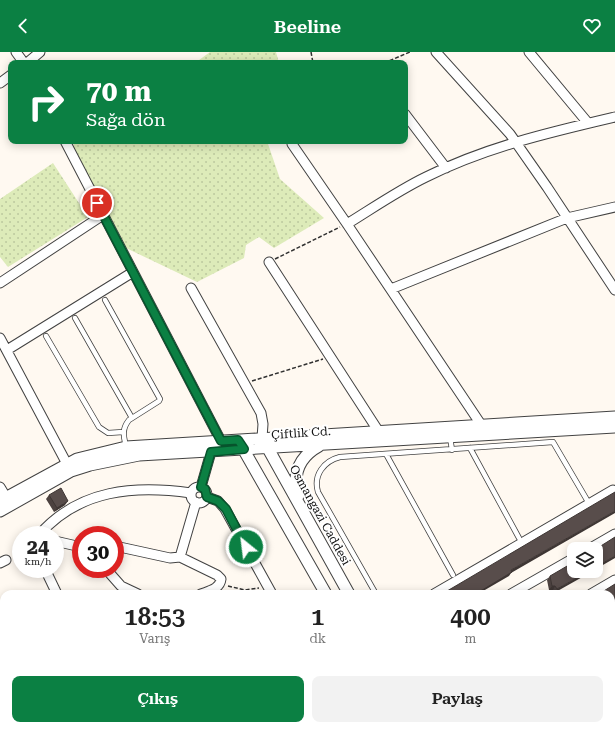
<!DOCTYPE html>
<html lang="tr">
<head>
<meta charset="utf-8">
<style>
  :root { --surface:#fff; --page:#f2f2f2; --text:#222; --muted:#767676; --accent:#0b8043 }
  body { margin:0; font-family:"Roboto Serif",serif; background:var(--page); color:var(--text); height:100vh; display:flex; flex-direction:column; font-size:15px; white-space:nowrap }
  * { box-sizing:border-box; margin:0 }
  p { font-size:13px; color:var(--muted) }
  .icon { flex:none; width:22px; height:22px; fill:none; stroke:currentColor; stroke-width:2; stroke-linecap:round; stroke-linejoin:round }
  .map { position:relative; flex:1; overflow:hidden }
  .details { position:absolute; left:0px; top:538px; width:615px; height:140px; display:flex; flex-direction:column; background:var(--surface); border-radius:12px 12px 0 0; box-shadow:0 2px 10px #0003 }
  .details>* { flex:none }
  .top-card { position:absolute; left:8px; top:8px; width:400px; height:84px; border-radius:8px; box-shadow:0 2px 10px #0003; background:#0b8043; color:#fff; overflow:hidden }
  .tools { position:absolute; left:567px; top:490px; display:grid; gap:8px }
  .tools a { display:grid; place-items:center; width:36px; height:36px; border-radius:8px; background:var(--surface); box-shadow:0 2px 10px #0003; font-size:20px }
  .speed { position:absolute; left:12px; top:474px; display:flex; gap:8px; font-size:20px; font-weight:700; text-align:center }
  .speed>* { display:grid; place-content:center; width:52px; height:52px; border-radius:50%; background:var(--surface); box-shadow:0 2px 10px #0003; line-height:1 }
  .speed small { font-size:10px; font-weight:400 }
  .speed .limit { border:6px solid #d22; background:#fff; color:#111 }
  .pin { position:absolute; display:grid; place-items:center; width:34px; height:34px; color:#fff; margin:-17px; border:2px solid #fff; border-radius:50%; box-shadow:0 1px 4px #0007 }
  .me { position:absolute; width:44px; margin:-22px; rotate:331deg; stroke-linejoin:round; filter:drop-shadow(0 0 3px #0008) }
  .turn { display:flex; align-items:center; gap:14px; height:84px; padding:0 12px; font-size:18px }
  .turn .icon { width:52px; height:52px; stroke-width:2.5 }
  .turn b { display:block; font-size:28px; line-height:34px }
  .eta { display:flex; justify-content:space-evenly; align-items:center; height:68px; text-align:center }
  .eta b { font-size:24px; font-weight:600; line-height:28px }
  .cta { display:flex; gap:8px; margin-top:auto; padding:8px 12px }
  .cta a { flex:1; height:46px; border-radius:8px; background:var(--accent); color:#fff; font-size:16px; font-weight:600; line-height:46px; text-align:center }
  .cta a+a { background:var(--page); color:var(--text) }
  header { display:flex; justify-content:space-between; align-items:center; height:52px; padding:0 12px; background:var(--accent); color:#fff; font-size:18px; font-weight:600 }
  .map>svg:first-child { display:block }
</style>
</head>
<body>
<header><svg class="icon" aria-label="back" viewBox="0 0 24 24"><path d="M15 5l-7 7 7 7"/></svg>Beeline<svg class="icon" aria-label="heart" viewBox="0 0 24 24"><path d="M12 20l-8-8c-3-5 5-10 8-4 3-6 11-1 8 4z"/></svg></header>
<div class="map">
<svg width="615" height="678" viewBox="0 0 615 678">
  <defs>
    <pattern id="grass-dots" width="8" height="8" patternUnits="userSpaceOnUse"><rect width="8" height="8" fill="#ddebb9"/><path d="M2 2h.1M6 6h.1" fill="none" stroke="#bcc89e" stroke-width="1.8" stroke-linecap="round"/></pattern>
  </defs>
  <rect width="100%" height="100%" fill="#fff9f1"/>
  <path fill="url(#grass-dots)" d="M210,0h66l3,11h-84z
    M73,89h194l13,38 44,39 -50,30 -15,-11 -13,8 -2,13 -47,24 -71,-34 -52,-100z
    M53,111l35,54 -80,50 -8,-10v-58z"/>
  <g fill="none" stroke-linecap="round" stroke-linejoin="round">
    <defs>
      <path id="service" d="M105,248l55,99 -1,2 -30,19c-8,10 -5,17 -3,27
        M75,266l57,100
        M46,284l53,91 9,6 15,-1
        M450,385l2,13
        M470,396l49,90
        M386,402l67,121
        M376,542l-58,-102c-5,-17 6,-31 22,-35l213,-15 34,58"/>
      <path id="minor" d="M16,0l8,11
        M436,0l74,82 37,53 68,103
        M529,0l59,71
        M27,11l13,-11
        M0,31l11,-8
        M405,62l41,54
        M65,89l156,300
        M292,92l55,80 135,202
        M347,172c26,-16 52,-34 79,-47 60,-30 125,-45 189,-60
        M269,210l110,170
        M0,231l103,-68
        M191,236l70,125 2,11 -1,14
        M391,237l176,-71 48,-11
        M0,286l67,126
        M7,298l126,-78
        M191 443a8 8 0 1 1 16 0a8 8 0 1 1-16 0Z
        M0,435l6,10
        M201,435l10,-35
        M207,445l11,4 7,8 47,85
        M39,483c40,-46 96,-50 152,-42
        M55,489l26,6
        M115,494l55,12 10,-1 37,18 4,4c-1,10 -12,12 -20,15
        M589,497l26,-15
        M180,505l16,-55
        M0,511l6,-3
        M45,517l12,25
        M106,517l15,17 17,8
        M434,542l179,-104
        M511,542l63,-36
        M591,542l24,-14
        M0,575l4,9
        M0,607l4,-1
        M611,608l4,-2
        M338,674l3,4
        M213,678l9,-4
        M298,678l8,-4
        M489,678l7,-4
        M602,678l7,-4"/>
      <path id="tertiary" d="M265,391l84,151
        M241,393l85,149
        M298,444c-6,-22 1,-39 21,-50
        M0,449l77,-42 49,-12 489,-30
        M0,459l71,-40 19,-6 49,-10 476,-28
        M401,674l2,4
        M426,674l3,4"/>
    </defs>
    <use href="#service" stroke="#424242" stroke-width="6"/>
    <use href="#minor" stroke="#424242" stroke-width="11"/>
    <use href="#tertiary" stroke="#424242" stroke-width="13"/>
    <path stroke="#313131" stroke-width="1.5" stroke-dasharray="4 2" stroke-linecap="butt" d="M311,0l2,11
      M384,11l26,-11
      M275,207l65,-32
      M252,329l71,-22
      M228,534l17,4 14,-2"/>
    <use href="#service" stroke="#fff" stroke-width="4.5"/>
    <use href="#minor" stroke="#fff" stroke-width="9"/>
    <use href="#tertiary" stroke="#fff" stroke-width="11"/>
  </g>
  <path fill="#4c4240" d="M49,443l16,10 -11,7 -8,-13z
    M574,519l-20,22 -1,-3h-4l-2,-10 3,-4z"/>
  <path fill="#3e3634" d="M68,449l-3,4 -11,7 3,-4z
    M615,459v2l-104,60 -2,3 -31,18h-4l37,-24z
    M615,504v2l-19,11v-2z
    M589,519h4l-39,22 3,-4z
    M552,534h3l-2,4h-4z
    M615,549v3l-4,2v-3z"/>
  <path fill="#584d4b" stroke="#3e3634" d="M61,436l7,13 -11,7 -8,-13z
    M615,440v19l-104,59 1,2 -28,17 -10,5h-32z
    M615,485v19l-19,11v-18z
    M574,510v9h15l-32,18 -2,-3h-3l-2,-10z
    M615,532v17l-4,2v-9h-12z"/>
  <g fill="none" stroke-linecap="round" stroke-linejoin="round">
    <defs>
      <path id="route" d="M97,151l124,238 17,-1 6,9 -33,3 -10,35 4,2 2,8 11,4 8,8 20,38"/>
    </defs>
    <use href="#route" stroke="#07532c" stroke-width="10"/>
    <use href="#route" stroke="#0b8043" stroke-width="7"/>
  </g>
  <g text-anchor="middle" stroke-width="4" stroke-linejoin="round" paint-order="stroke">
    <g font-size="12" fill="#0f0f0f" stroke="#fff">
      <text transform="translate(301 381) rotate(-4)" y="4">Çiftlik Cd.</text>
      <text transform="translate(320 463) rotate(61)" y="4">Osmangazi Caddesi</text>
    </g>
  </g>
</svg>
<div class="tools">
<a><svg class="icon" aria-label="layers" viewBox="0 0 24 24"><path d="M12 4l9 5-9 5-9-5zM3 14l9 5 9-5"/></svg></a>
</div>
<div class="speed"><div>24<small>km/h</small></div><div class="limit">30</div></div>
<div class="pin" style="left:97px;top:151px;background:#d93025"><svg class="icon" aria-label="arrive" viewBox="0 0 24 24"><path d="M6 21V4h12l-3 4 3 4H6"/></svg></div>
<svg class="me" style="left:246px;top:495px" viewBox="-20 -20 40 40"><circle r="17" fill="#0b8043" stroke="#fff" stroke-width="3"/><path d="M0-11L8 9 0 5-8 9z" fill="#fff"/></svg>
<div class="top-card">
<div class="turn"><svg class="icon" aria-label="right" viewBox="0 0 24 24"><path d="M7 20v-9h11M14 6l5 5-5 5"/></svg><div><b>70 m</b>Sağa dön</div></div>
</div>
<section class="details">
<div class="eta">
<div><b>18:53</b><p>Varış</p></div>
<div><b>1</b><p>dk</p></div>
<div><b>400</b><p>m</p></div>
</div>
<div class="cta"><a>Çıkış</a><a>Paylaş</a></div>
</section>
</div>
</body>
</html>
